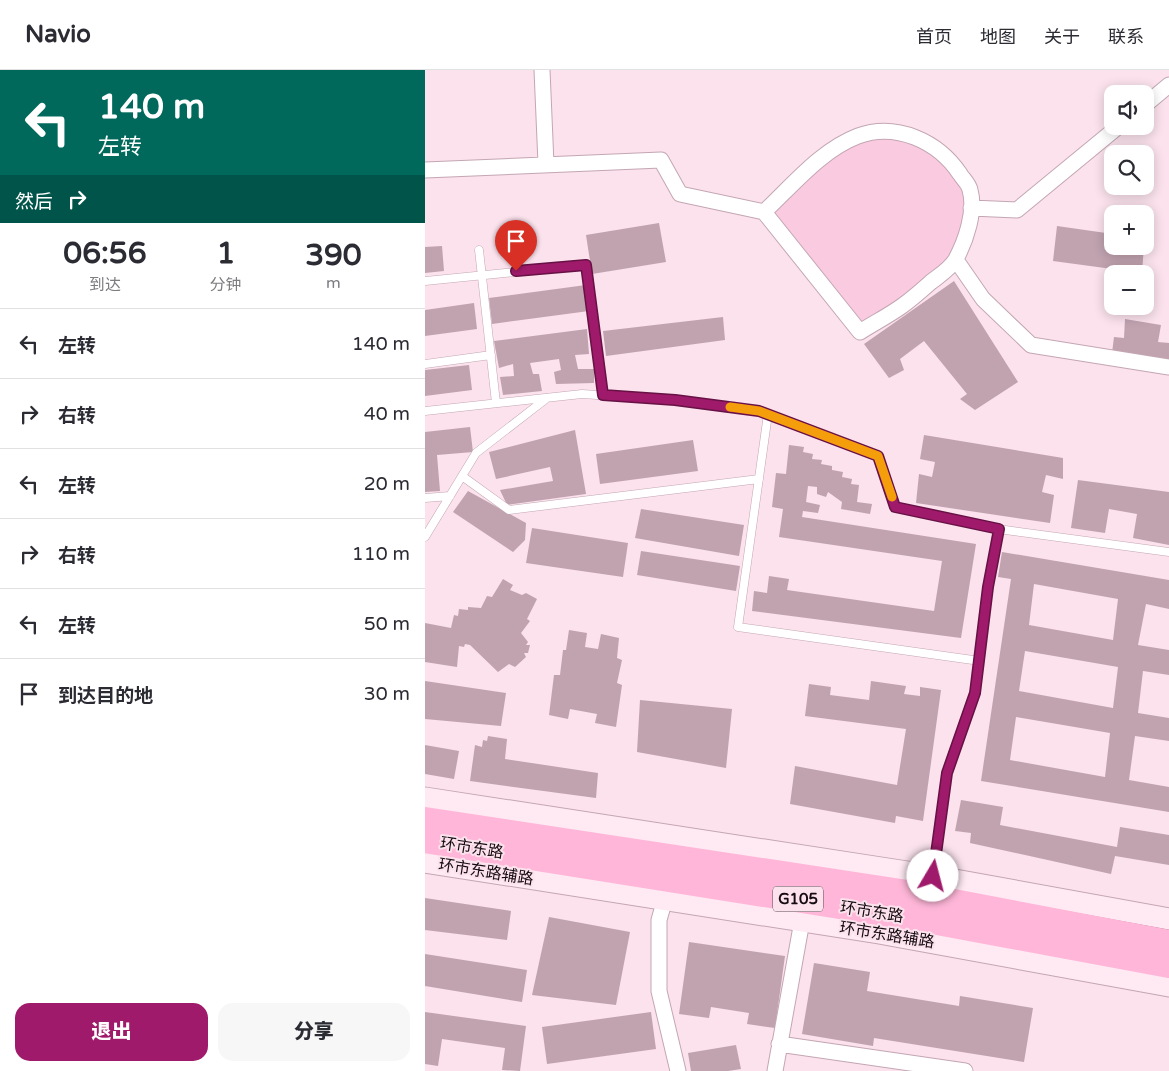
<!DOCTYPE html>
<html lang="zh">
<head>
<meta charset="utf-8">
<style>
  :root { --surface:#fff; --page:#f7f7f7; --text:#2b2b33; --muted:#7c7c81; --line:#e1e1e2; --accent:#9f1a6a }
  body { margin:0; font-family:"Varela Round","Noto Sans SC",sans-serif; background:var(--page); color:var(--text); height:100vh; display:flex; flex-direction:column; font-size:19px; white-space:nowrap }
  * { box-sizing:border-box; margin:0 }
  p { font-size:16px; color:var(--muted) }
  .icon { flex:none; width:28px; height:28px; fill:none; stroke:currentColor; stroke-width:2; stroke-linecap:round; stroke-linejoin:round }
  .map { position:relative; flex:1; overflow:hidden }
  .sheet { display:flex; flex-direction:column; background:var(--surface); width:425px }
  .sheet>* { flex:none }
  .banner { background:#00695c; color:#fff; overflow:hidden }
  .buttons { position:absolute; left:679px; top:15px; display:grid; gap:10px }
  .buttons a { display:grid; place-items:center; width:50px; height:50px; border-radius:10px; background:var(--surface); box-shadow:0 2px 12px #0003; font-size:25px }
  .pin { position:absolute; display:grid; place-items:center; width:42px; height:42px; color:#fff; margin:-51px -21px; border-radius:50% 50% 50% 0; rotate:-45deg; box-shadow:0 0 5px #0007 }
  .pin .icon { rotate:45deg }
  .me { position:absolute; width:55px; margin:-28px; rotate:8deg; stroke-linejoin:round; filter:drop-shadow(0 0 4px #0008) }
  .turn { display:flex; align-items:center; gap:18px; height:105px; padding:0 15px; font-size:22px }
  .turn .icon { width:65px; height:65px; stroke-width:2.5 }
  .turn b { display:block; font-size:35px; line-height:42px }
  .then { display:flex; align-items:center; height:48px; padding:0 15px; background:#0003; gap:10px; font-size:19px }
  .eta { display:flex; justify-content:space-evenly; align-items:center; height:85px; text-align:center }
  .eta b { font-size:30px; font-weight:800; line-height:35px }
  .primary-button { display:flex; gap:10px; margin-top:auto; padding:10px 15px }
  .primary-button a { flex:1; height:58px; border-radius:15px; background:var(--accent); color:#fff; font-size:20px; font-weight:800; line-height:58px; text-align:center }
  .primary-button a+a { background:var(--page); color:var(--text) }
  ul { padding:0; list-style:none }
  li { display:flex; align-items:center; gap:15px; height:70px; padding:0 15px; border-top:1px solid var(--line) }
  li div { flex:1 }
  li b { display:block; font-size:19px }
  li em { font-style:normal }
  header { display:flex; align-items:center; gap:30px; box-sizing:border-box; height:70px; padding:0 25px; background:var(--surface); border-bottom:1px solid var(--line) }
  header strong { font-size:24px }
  nav { display:flex; gap:28px; margin-inline-start:auto; font-size:18px }
  main { display:flex; flex:1; min-height:0 }
  .map>svg:first-child { display:block }
</style>
</head>
<body>
<header>
<strong>Navio</strong>
<nav><a>首页</a><a>地图</a><a>关于</a><a>联系</a></nav>
</header>
<main>
<section class="sheet">
<div class="banner">
<div class="turn"><svg class="icon" aria-label="left" viewBox="0 0 24 24"><path d="M17 20v-9H6M10 6l-5 5 5 5"/></svg><div><b>140 m</b>左转</div></div>
<div class="then">然后<svg class="icon" aria-label="right" viewBox="0 0 24 24"><path d="M7 20v-9h11M14 6l5 5-5 5"/></svg></div>
</div>
<div class="eta">
<div><b>06:56</b><p>到达</p></div>
<div><b>1</b><p>分钟</p></div>
<div><b>390</b><p>m</p></div>
</div>
<ul>
<li><svg class="icon" aria-label="left" viewBox="0 0 24 24"><path d="M17 20v-9H6M10 6l-5 5 5 5"/></svg><div><b>左转</b></div><em>140 m</em></li>
<li><svg class="icon" aria-label="right" viewBox="0 0 24 24"><path d="M7 20v-9h11M14 6l5 5-5 5"/></svg><div><b>右转</b></div><em>40 m</em></li>
<li><svg class="icon" aria-label="left" viewBox="0 0 24 24"><path d="M17 20v-9H6M10 6l-5 5 5 5"/></svg><div><b>左转</b></div><em>20 m</em></li>
<li><svg class="icon" aria-label="right" viewBox="0 0 24 24"><path d="M7 20v-9h11M14 6l5 5-5 5"/></svg><div><b>右转</b></div><em>110 m</em></li>
<li><svg class="icon" aria-label="left" viewBox="0 0 24 24"><path d="M17 20v-9H6M10 6l-5 5 5 5"/></svg><div><b>左转</b></div><em>50 m</em></li>
<li><svg class="icon" aria-label="arrive" viewBox="0 0 24 24"><path d="M6 21V4h12l-3 4 3 4H6"/></svg><div><b>到达目的地</b></div><em>30 m</em></li>
</ul>
<div class="primary-button"><a>退出</a><a>分享</a></div>
</section>
<div class="map">
<svg width="744" height="1001" viewBox="0 0 744 1001">
  <rect width="100%" height="100%" fill="#fbe2ed"/>
  <path fill="#facbe0" d="M434,66l56,1 55,52 -15,71 -95,72 -96,-120z"/>
  <path fill="#c1a3b0" fill-rule="evenodd" d="M234,153l7,39 -74,12 -6,-39z
    M632,156l56,8v12h31l-2,27 -89,-12z
    M17,176l2,25 -19,2v-26z
    M529,211l64,101 -43,28 -15,-11 7,-5 -43,-53 -24,18 4,11 -15,8 -25,-34z
    M161,215l3,26 -97,13 -3,-26z
    M49,233l3,26 -52,7v-26z
    M298,247l2,23 -119,16 -3,-25z
    M700,249l36,6 -3,17 11,1v19l-57,-9 2,-16 10,1z
    M162,259l2,25 -14,1 3,14h16v14l-38,1 -2,-12 7,-2 -2,-11 -29,4 3,11h6l3,17 -39,4 -3,-18 14,-1 -1,-12 -14,4 -5,-27z
    M44,295l3,25 -47,6v-26z
    M45,357l3,25 -36,3 3,36 -15,1v-60z
    M150,360l11,64 -79,11 -7,-15 53,-9 -3,-14 -54,12 -7,-27z
    M499,365l139,23v21l-17,-4 -4,17 12,3 -4,28 -134,-20 3,-29 13,3 3,-15 -15,-3z
    M268,370l5,31 -98,13 -4,-30z
    M364,375l15,2 -1,5 10,2 -1,5 10,1 -1,4 11,2v4l11,2 -1,5 10,2 -1,5 8,1 -2,17 15,2 -2,10 -29,-5 1,-7 -14,-10 -2,5 -9,-3v-7l-9,-1 -2,16 14,3 -2,8 -15,-2 -1,6 174,27 -15,94 -209,-27 2,-20 13,2 2,-17 20,3 -2,11 147,21 8,-50 -163,-24 4,-28 -11,-2 4,-34 10,1z
    M653,410l91,12v53l-36,-7 4,-24 -28,-5 -4,24 -34,-5z
    M43,421l58,32 -1,17 -12,12 -60,-40z
    M216,439l103,16 -5,31 -104,-18z
    M107,458l96,15 -5,34 -97,-14z
    M216,481l99,15 -4,25 -99,-16z
    M577,482l167,28v29l-23,-5 -8,41 31,5v25l-26,-4 -5,42 31,5v23l-34,-5 -6,44 40,7v25l-188,-31 30,-202 -13,-2zM609,514l84,15 -5,41 -84,-15zM600,581l93,16 -5,41 -94,-17zM591,647l94,16 -5,44 -95,-17z
    M78,509l10,6 -3,5 12,5 4,-2 11,6 -10,20 3,2 -9,12 7,9 -2,3h4l-2,8h-4l2,4 -11,10 -6,-3 -11,8 -28,-27 -5,-1 -1,3 -5,-1 -2,21 -32,-5v-39l26,5 3,-13 4,1 1,-7 9,1v-3l13,1 6,-12 5,1z
    M144,560l18,3 -2,14 13,2 3,-15 18,4 -2,20 5,2 -5,23 5,2 -6,42 -21,-4 2,-9 -27,-5 -2,10 -19,-4 5,-40h6l3,-25h3z
    M0,611l81,12 -5,33 -76,-7z
    M446,611l35,5 -2,8 16,2v-9l21,3 -18,131 -27,-5 -1,7 -105,-19 5,-38 102,19 9,-56 -101,-13 4,-32 22,3 -1,8 39,5z
    M215,630l92,9 -6,59 -89,-16z
    M63,666l19,3 -2,20 93,14 -2,25 -126,-17 5,-36 7,2 1,-7 4,1z
    M0,675l34,6 -5,28 -29,-5z
    M536,730l42,7 -3,18 117,22 3,-20 49,8v30l-54,-9 -4,18 -141,-31 1,-10 -16,-2z
    M0,828l86,13 -4,29 -82,-10z
    M124,847l81,15 -14,73 -84,-10z
    M264,872l96,14 -10,72 -28,-4 2,-11 -38,-6 -2,11 -30,-4z
    M0,884l102,16 -5,32 -97,-16z
    M389,893l56,9 -3,19 92,15 1,-10 73,12 -9,54 -150,-24 -1,8 -71,-12z
    M0,942l101,14 -6,45 -18,-1 3,-22 -63,-9 -4,27 -13,-2z
    M226,942l5,37 -109,15 -5,-37z
    M311,975l5,24 -13,2h-37l-3,-18z"/>
  <g fill="none" stroke-linecap="round" stroke-linejoin="round">
    <defs>
      <path id="lane" d="M54,180l17,153
        M0,211l161,-16 17,130
        M0,294l66,-9
        M0,341l157,-17 92,6 85,11 119,45 17,51 103,22 171,23
        M343,344l-30,213 242,34
        M37,406l47,34 250,-31
        M0,428l25,-2
        M0,467l51,-84 71,-55
        M508,804l14,-101 28,-80 13,-106 10,-58"/>
      <path id="street" d="M117,0l4,94
        M720,35l24,-20
        M0,100l236,-10 19,34 84,18 96,120c14,-9 28,-16 42,-26 10,-7 20,-16 29,-24 9,-7 19,-13 25,-23 10,-19 20,-48 14,-69 -1,-6 -7,-11 -10,-16 -22,-33 -64,-52 -102,-38 -37,14 -66,50 -94,76
        M546,138l46,2 102,-84
        M531,190l27,39 48,46 138,22
        M240,829l-6,21v71l19,80
        M354,974l186,27
        M350,1001l27,-150"/>
      <path id="secondary" d="M0,728l508,78 236,43
        M0,792l454,71 290,53"/>
      <path id="highway" d="M0,750l476,72 268,51
        M0,770l496,79 248,46"/>
    </defs>
    <use href="#lane" stroke="#c4a6b3" stroke-width="9"/>
    <use href="#street" stroke="#c4a6b3" stroke-width="17"/>
    <use href="#secondary" stroke="#c4a6b3" stroke-width="23"/>
    <use href="#highway" stroke="#ad7a92" stroke-width="28"/>
    <use href="#lane" stroke="#fff" stroke-width="8"/>
    <use href="#street" stroke="#fff" stroke-width="15"/>
    <use href="#secondary" stroke="#ffe9f3" stroke-width="21"/>
    <use href="#highway" stroke="#ffb6d8" stroke-width="26"/>
  </g>
  <g fill="none" stroke-linecap="round" stroke-linejoin="round">
    <defs>
      <path id="route" d="M91,201l70,-6 17,130 72,5 84,11 119,45 17,51 104,22 -11,58 -13,106 -28,80 -14,103"/>
    </defs>
    <use href="#route" stroke="#671145" stroke-width="12"/>
    <use href="#route" stroke="#9f1a6a" stroke-width="9"/>
    <path stroke="#f59e0b" stroke-width="9" d="M305,337l29,4 119,45 14,41"/>
  </g>
  <g text-anchor="middle" stroke-width="4" stroke-linejoin="round" paint-order="stroke">
    <rect fill="#fbe2ed" stroke="#5a4c52" stroke-width="1" x="348" y="816.5" width="50" height="25" rx="4"/>
    <g font-size="15" font-weight="bold" fill="#150b10">
      <text x="373" y="834">G105</text>
    </g>
    <g font-size="16" fill="#150b10" stroke="#fbe2ed">
      <text transform="translate(47 777) rotate(9)" y="6">环市东路</text>
      <text transform="translate(61 801) rotate(9)" y="6">环市东路辅路</text>
      <text transform="translate(447 841) rotate(9)" y="6">环市东路</text>
      <text transform="translate(462 864) rotate(9)" y="6">环市东路辅路</text>
    </g>
  </g>
</svg>
<div class="buttons">
<a><svg class="icon" aria-label="sound" viewBox="0 0 24 24"><path d="M4 9h4l5-4v14l-5-4H4zM17 9q2 3 0 6"/></svg></a>
<a><svg class="icon" aria-label="search" viewBox="0 0 24 24"><circle cx="10" cy="10" r="6"/><path d="M15 15l6 6"/></svg></a>
<a>+</a>
<a>−</a>
</div>
<div class="pin" style="left:91px;top:201px;background:#d93025"><svg class="icon" aria-label="arrive" viewBox="0 0 24 24"><path d="M6 21V4h12l-3 4 3 4H6"/></svg></div>
<svg class="me" style="left:508px;top:806px" viewBox="-20 -20 40 40"><circle r="19" fill="#fff"/><path d="M0-13L10 11 0 6-10 11z" fill="#9f1a6a"/></svg>
</div>
</main>
</body>
</html>
